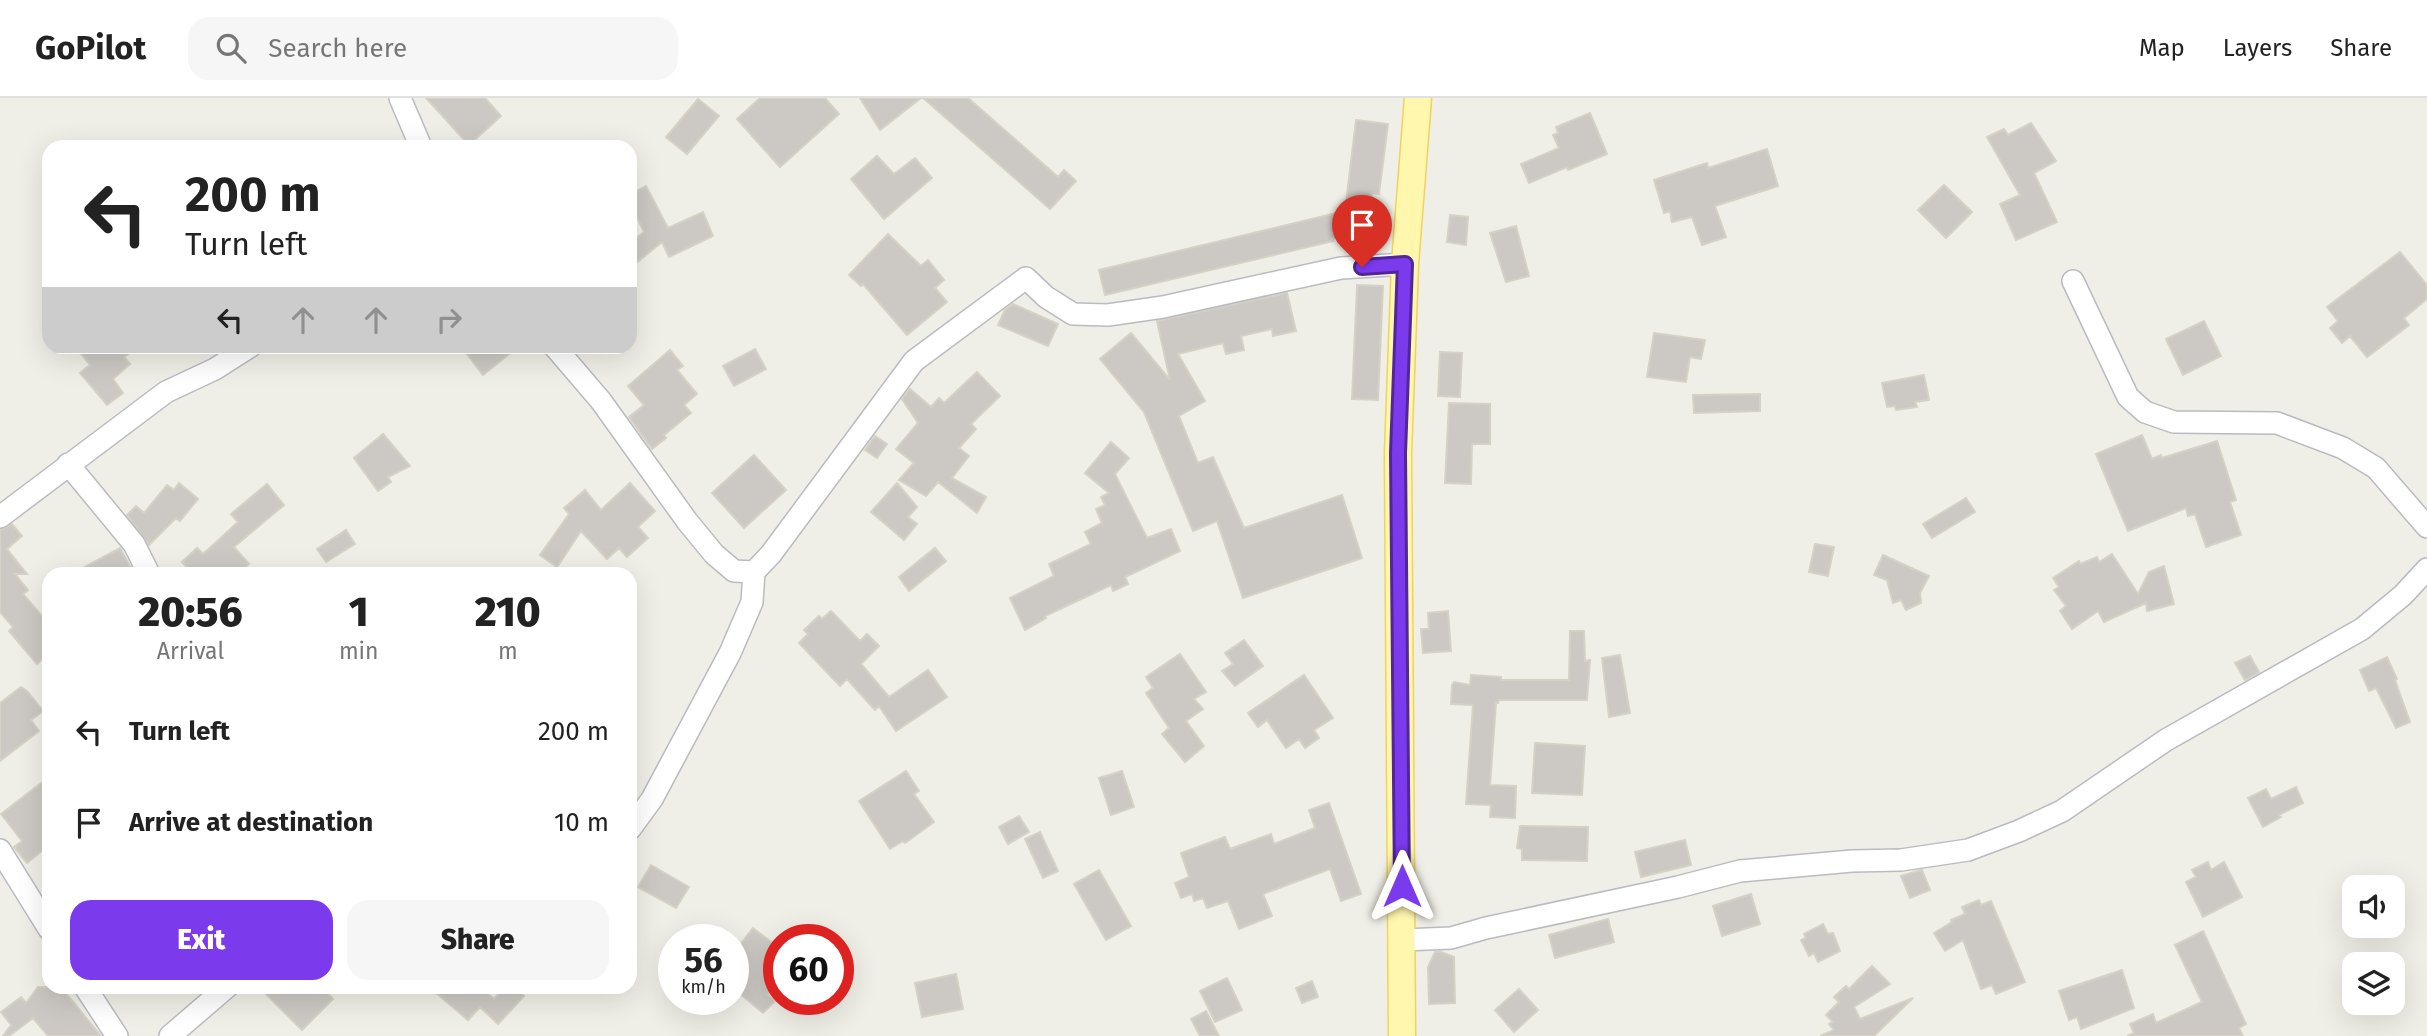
<!DOCTYPE html>
<html lang="en">
<head>
<meta charset="utf-8">
<style>
  :root { --surface:#fff; --page:#f6f6f6; --text:#222; --muted:#767676; --line:#e0e0e0; --accent:#7c3aed }
  body { margin:0; font-family:"Fira Sans",sans-serif; background:var(--page); color:var(--text); height:100vh; display:flex; flex-direction:column; font-size:26px; white-space:nowrap }
  * { box-sizing:border-box; margin:0 }
  p { font-size:23px; color:var(--muted) }
  .icon { flex:none; width:38px; height:38px; fill:none; stroke:currentColor; stroke-width:2; stroke-linecap:round; stroke-linejoin:round }
  .map { position:relative; flex:1; overflow:hidden }
  .side { position:absolute; left:42px; top:469px; width:595px; height:427px; display:flex; flex-direction:column; background:var(--surface); border-radius:21px; box-shadow:0 7px 28px #0002 }
  .side>* { flex:none }
  .guide { position:absolute; left:42px; top:42px; width:595px; height:214px; border-radius:21px; box-shadow:0 7px 28px #0002; background:#fff; color:var(--text); overflow:hidden }
  .buttons { position:absolute; left:2342px; top:777px; display:grid; gap:14px }
  .buttons a { display:grid; place-items:center; width:63px; height:63px; border-radius:14px; background:var(--surface); box-shadow:0 7px 28px #0002; font-size:35px }
  .speed { position:absolute; left:658px; top:826px; display:flex; gap:14px; font-size:35px; font-weight:700; text-align:center }
  .speed>* { display:grid; place-content:center; width:91px; height:91px; border-radius:50%; background:var(--surface); box-shadow:0 7px 28px #0002; line-height:1 }
  .speed small { font-size:18px; font-weight:400 }
  .speed .limit { border:10px solid #d22; background:#fff; color:#111 }
  .pin { position:absolute; display:grid; place-items:center; width:60px; height:60px; color:#fff; margin:-72px -30px; border-radius:50% 50% 50% 0; rotate:-45deg; box-shadow:0 0 7px #0007 }
  .pin .icon { rotate:45deg }
  .me { position:absolute; width:77px; margin:-38px; rotate:0deg; stroke-linejoin:round; filter:drop-shadow(0 0 5px #0008) }
  .turn { display:flex; align-items:center; gap:24px; height:147px; padding:0 28px; font-size:32px }
  .turn .icon { width:91px; height:91px; stroke-width:2.5 }
  .turn b { display:block; font-size:49px; line-height:60px }
  .lanes { display:flex; align-items:center; height:66px; padding:0 28px; background:#0003; justify-content:center; gap:35px; direction:ltr }
  .lanes .off { opacity:.35 }
  .eta { display:flex; justify-content:space-evenly; align-items:center; height:119px; text-align:center }
  .eta b { font-size:42px; font-weight:800; line-height:49px }
  .action { display:flex; gap:14px; margin-top:auto; padding:14px 28px }
  .action a { flex:1; height:80px; border-radius:21px; background:var(--accent); color:#fff; font-size:28px; font-weight:800; line-height:80px; text-align:center }
  .action a+a { background:var(--page); color:var(--text) }
  ul { padding:0; list-style:none }
  li { display:flex; align-items:center; gap:21px; height:91px; padding:0 28px }
  li div { flex:1 }
  li b { display:block; font-size:26px }
  li em { font-style:normal }
  header { display:flex; align-items:center; gap:42px; box-sizing:border-box; height:98px; padding:0 35px; background:var(--surface); border-bottom:2px solid var(--line) }
  header strong { font-size:33px }
  nav { display:flex; gap:38px; margin-inline-start:auto; font-size:24px }
  .search { width:490px; height:63px; background:var(--page); display:flex; align-items:center; gap:18px; box-sizing:border-box; padding:0 24px; border-radius:21px; color:var(--muted); font-size:26px }
  .map>svg:first-child { display:block }
</style>
</head>
<body>
<header>
<strong>GoPilot</strong>
<div class="search"><svg class="icon" aria-label="search" viewBox="0 0 24 24"><circle cx="10" cy="10" r="6"/><path d="M15 15l6 6"/></svg>Search here</div>
<nav><a>Map</a><a>Layers</a><a>Share</a></nav>
</header>
<div class="map">
<svg width="2427" height="938" viewBox="0 0 2427 938">
  <rect width="100%" height="100%" fill="#f0efe7"/>
  <path fill="#ccc9c4" stroke="#d5d1c5" stroke-width="2" d="M426,0h59l16,18 -32,29z
    M760,0h65l14,16 -59,53 -43,-48z
    M860,0h61l-41,32z
    M923,0h45l90,79 6,-7 12,11 -26,28z
    M698,1l21,17 -32,38 -21,-17z
    M1590,15l17,41 -39,16 -1,-3 -38,16 -8,-19 38,-16 -6,-13 5,-2 -2,-6z
    M1356,22l32,4 -9,70 -8,-1 7,38 -46,8 1,2 -228,54 -6,-25 246,-59z
    M2031,25l25,38 -22,12 23,49 -41,18 -16,-36 20,-9 -33,-58 17,-8 4,6z
    M1767,51l11,37 -63,20 11,31 -24,8 -10,-28 -20,5 -2,-11 -6,2 -10,-33 53,-17 1,5z
    M877,58l17,18 21,-16 17,20 -48,41 -33,-40z
    M1944,87l28,27 -26,26 -28,-28z
    M646,88l22,42 35,-16 10,24 -44,21 -7,-15 -32,26v-25l14,-11 -14,-29v-9z
    M1450,117l18,2 -2,28 -19,-3z
    M1516,128l13,50 -23,6 -16,-49z
    M888,136l33,32 7,-6 16,20 -9,8 12,14 -40,33 -44,-51 -2,2 -12,-11z
    M2400,154l27,33v14l-23,19 5,7 -42,32 -17,-21 -8,7 -12,-15 8,-7 -11,-14z
    M1357,187l26,1 -5,114 -26,-1z
    M1287,195l9,38 -23,5 -1,-7 -31,7 3,14 -18,4 -3,-11 -45,11 27,47 -26,15 19,47 15,-6 31,71 98,-33 20,63 -119,40 -26,-77 -24,10 -49,-119 -44,-53 31,-26 39,47 -13,-59z
    M1013,206l45,20 -10,22 -50,-21 7,-15z
    M2204,223l17,35 -38,19 -17,-36z
    M1654,235l51,7 -4,19 -11,-2 -4,25 -39,-5z
    M75,248h64l-15,11 6,7 -17,15 10,14 -16,12 -27,-32 10,-8z
    M477,248h42l-36,29 -16,-21z
    M755,251l11,20 -32,17 -11,-20z
    M670,252l13,16 -6,4 20,24 -13,11 7,8 -27,22 2,3 -14,11 -23,-32 15,-12 -16,-19z
    M1440,254l22,1 -2,44 -22,-1z
    M977,274l23,24 -29,28 5,5 -17,19 10,8 -17,22 34,19 -9,16 -39,-31 -12,14 -27,-16 15,-17 -18,-14 22,-26 -16,-24 8,-10 21,18 8,-9 5,5z
    M1924,277l5,25 -14,2 2,5 -21,3 -1,-4 -8,1 -5,-24z
    M1760,296v17l-66,2 -1,-18z
    M1449,305l41,1v40h-18l-1,40 -26,-1z
    M383,336l27,32 -22,11 3,5 -13,9 -24,-33z
    M2142,337l10,24 9,-4 1,3 55,-17 19,59 -6,2 11,33 -35,12 -11,-33 -7,2 -2,-8 -58,23 -32,-77z
    M875,338l12,8 -10,14 -12,-8z
    M1111,344l18,16 -14,16 32,64 24,-9 9,22 -55,26 3,7 -15,7 -2,-6 -66,31 1,2 -21,12 -15,-32 44,-22 -5,-12 42,-20 -6,-12 17,-9 -6,-14 9,-4 -4,-8 8,-4 -24,-20z
    M754,357l32,35 -42,38 -32,-35z
    M179,385l19,16 -18,22 -4,-3 -27,27 -22,-30 9,-9 8,7 23,-28 7,5z
    M630,385l25,28 -17,16 10,11 -21,19 -8,-9 -12,11 -26,-28 -24,36 -17,-12 29,-41 -5,-6 21,-18 16,20z
    M897,385l20,24 -9,10 9,7 -13,16 -33,-28z
    M267,386l17,21 -50,42 15,17 -11,10h-45l-11,-12 15,-14 6,6 35,-32 -7,-8z
    M1966,400l9,14 -43,26 -9,-14z
    M12,426l10,12 -15,13 20,25h-12l13,16 -5,4 26,30v29l-12,11 -28,-33 4,-4 -13,-15v-82z
    M346,432l9,14 -29,18 -9,-13z
    M1815,446l19,3 -6,29 -19,-4z
    M120,450l14,26h-62z
    M935,450l11,13 -37,30 -10,-14z
    M2112,456l26,40 11,-22 15,-6 10,38 -27,7 -1,-8 -42,19 -6,-11 -26,18 -12,-18 6,-5 -12,-16 5,-3 -6,-9 26,-17 1,3 17,-7 2,5z
    M1883,457l46,21 -9,17 1,10 -15,7 -5,-10 -8,3 -6,-23 -13,-5z
    M831,513l29,30 7,-7 12,12 -18,18 28,33 39,-27 19,27 -51,34 -17,-25 -4,4 -28,-31 -7,7 -41,-43 9,-9 -4,-4 15,-14 3,3z
    M1448,513l3,40 -28,2 -2,-24h8l-1,-16z
    M1570,533h14l1,30 5,-1 -3,40h-88l-1,3h-2l-6,82 26,1 -1,32 -25,-1 1,-12 -25,-1 7,-99 -22,-1 1,-19 2,-3 16,3 1,-10 30,2v3h68z
    M1244,542l19,26 -28,20 -13,-15 11,-7 -8,-11z
    M1180,556l26,38 -12,7 9,10 -17,12 18,25 -19,16 -23,-28 7,-6 -23,-35 7,-5 -7,-11z
    M1620,557l10,58 -21,4 -7,-59z
    M2250,558l9,16 -14,8 -10,-17z
    M2387,559l10,22 -2,1 15,42 -14,6 -20,-40 -7,3 -9,-21z
    M1304,577l29,43 -19,12 5,8 -14,10 -6,-9 -13,9 -19,-28 -9,7 -10,-14z
    M21,589l6,4 16,20 -12,9 8,11 -39,30v-58z
    M1535,645l50,3 -3,49 -50,-2z
    M906,673l13,20 -5,3 20,28 -29,21 -2,-2 -13,8 -31,-48z
    M1122,673l12,36 -23,8 -12,-37z
    M49,679v68l-22,18 -13,-16 8,-6 -21,-27z
    M2296,689l7,16 -24,12 2,2 -18,10 -15,-29 18,-9 5,10z
    M1329,705l32,91 -20,7 -11,-32 -67,25 9,22 -33,13 -11,-28 -21,7 -4,-10 -9,3 -2,-7 -11,4 -6,-15 14,-6 -8,-24 44,-16 5,12 41,-15 3,10 41,-16 -6,-18z
    M1019,718l10,16 -21,12 -9,-17z
    M1520,728l68,1 -1,34 -65,-1v-11l-5,-1z
    M1040,734l18,39 -15,7 -18,-39z
    M1685,742l6,25 -50,12 -6,-25z
    M2208,764l3,8 13,-8 18,35 -39,20 -17,-35 10,-5 -4,-7z
    M651,767l38,22 -13,21 -38,-21z
    M1099,772l32,56 -25,14 -32,-56z
    M1922,772l8,20 -20,8 -9,-22z
    M1751,796l9,30 -38,12 -9,-30z
    M1979,802l2,5 10,-4 34,81 -29,12 -4,-9 -11,4 -18,-49 -18,11 -11,-18 18,-11 -1,-2 14,-6 -3,-7z
    M1608,821l6,23 -59,16 -6,-23z
    M1823,826l5,10 5,-1 7,18 -22,11 -4,-9 -5,3 -8,-16 5,-2 -2,-4z
    M753,830l26,20v14l-11,13 10,9 -10,11 7,6 -12,12 -30,-25v-34z
    M2203,833l43,93 -7,4 4,8h-116l7,-3 -4,-9 23,-10 3,9 46,-21 -27,-57z
    M1435,854h6l13,5 1,46 -26,1 -1,-37z
    M1872,868l18,18 -36,23 6,12 53,-21 -39,38h-54l14,-6 -5,-6 4,-2 -7,-7 13,-13 -5,-5 12,-11 3,3z
    M2122,872l12,38 -53,21 -4,-12 -8,3 -10,-29z
    M956,876l7,35 -41,8 -7,-34z
    M1227,880l15,32 -27,12 -15,-31z
    M1312,883l6,16 -16,6 -6,-15z
    M38,889h23l40,49h-53l-15,-18 -24,18h-6l8,-11 -10,-13 20,-15 5,6z
    M259,889h63l11,12 -31,31z
    M429,889h51l14,12 11,-12h10l9,9 -26,28 -18,-17 -12,13z
    M1519,891l19,21 -24,22 -19,-22z
    M1206,913l13,25h-19l-9,-17z"/>
  <g fill="none" stroke-linecap="round" stroke-linejoin="round">
    <defs>
      <path id="minor" d="M400,0l21,49
        M2073,183l55,116 17,15 29,10 103,1 66,25 33,20 51,59
        M554,248l47,55 86,120 27,33 20,17 20,1 17,-18 143,-193 112,-83 20,19 27,17 35,1 55,-8 178,-39 64,-4
        M68,366l66,80 15,30
        M0,419l166,-125 49,-23 36,-23
        M630,731l22,-30 78,-146 22,-51 2,-30
        M0,752l49,79
        M1403,842l48,-2 35,-10 192,-41 62,-16 112,-10 49,-1 67,-10 51,-19 43,-20 104,-71 196,-111 41,-34 24,-26
        M85,889l32,49
        M170,938l57,-49"/>
      <path id="major" d="M1402,938l-4,-583 7,-189 13,-166"/>
    </defs>
    <use href="#minor" stroke="#b9bbc0" stroke-width="24"/>
    <use href="#major" stroke="#f2d25e" stroke-width="29"/>
    <use href="#minor" stroke="#fff" stroke-width="21"/>
    <use href="#major" stroke="#fff7ad" stroke-width="26"/>
  </g>
  <g fill="none" stroke-linecap="round" stroke-linejoin="round">
    <defs>
      <path id="route" d="M1362,169l43,-3 -7,189 4,433"/>
    </defs>
    <use href="#route" stroke="#51269a" stroke-width="18"/>
    <use href="#route" stroke="#7c3aed" stroke-width="12"/>
  </g>
</svg>
<div class="buttons">
<a><svg class="icon" aria-label="sound" viewBox="0 0 24 24"><path d="M4 9h4l5-4v14l-5-4H4zM17 9q2 3 0 6"/></svg></a>
<a><svg class="icon" aria-label="layers" viewBox="0 0 24 24"><path d="M12 4l9 5-9 5-9-5zM3 14l9 5 9-5"/></svg></a>
</div>
<div class="speed"><div>56<small>km/h</small></div><div class="limit">60</div></div>
<div class="pin" style="left:1362px;top:169px;background:#d93025"><svg class="icon" aria-label="arrive" viewBox="0 0 24 24"><path d="M6 21V4h12l-3 4 3 4H6"/></svg></div>
<svg class="me" style="left:1402px;top:788px" viewBox="-20 -20 40 40"><path d="M0-17L14 15 0 8-14 15z" fill="#7c3aed" stroke="#fff" stroke-width="4"/></svg>
<div class="guide">
<div class="turn"><svg class="icon" aria-label="left" viewBox="0 0 24 24"><path d="M17 20v-9H6M10 6l-5 5 5 5"/></svg><div><b>200 m</b>Turn left</div></div>
<div class="lanes"><svg class="icon" aria-label="left" viewBox="0 0 24 24"><path d="M17 20v-9H6M10 6l-5 5 5 5"/></svg><svg class="icon off" aria-label="ahead" viewBox="0 0 24 24"><path d="M12 20V5M6 11l6-6 6 6"/></svg><svg class="icon off" aria-label="ahead" viewBox="0 0 24 24"><path d="M12 20V5M6 11l6-6 6 6"/></svg><svg class="icon off" aria-label="right" viewBox="0 0 24 24"><path d="M7 20v-9h11M14 6l5 5-5 5"/></svg></div>
</div>
<section class="side">
<div class="eta">
<div><b>20:56</b><p>Arrival</p></div>
<div><b>1</b><p>min</p></div>
<div><b>210</b><p>m</p></div>
</div>
<ul>
<li><svg class="icon" aria-label="left" viewBox="0 0 24 24"><path d="M17 20v-9H6M10 6l-5 5 5 5"/></svg><div><b>Turn left</b></div><em>200 m</em></li>
<li><svg class="icon" aria-label="arrive" viewBox="0 0 24 24"><path d="M6 21V4h12l-3 4 3 4H6"/></svg><div><b>Arrive at destination</b></div><em>10 m</em></li>
</ul>
<div class="action"><a>Exit</a><a>Share</a></div>
</section>
</div>
</body>
</html>
